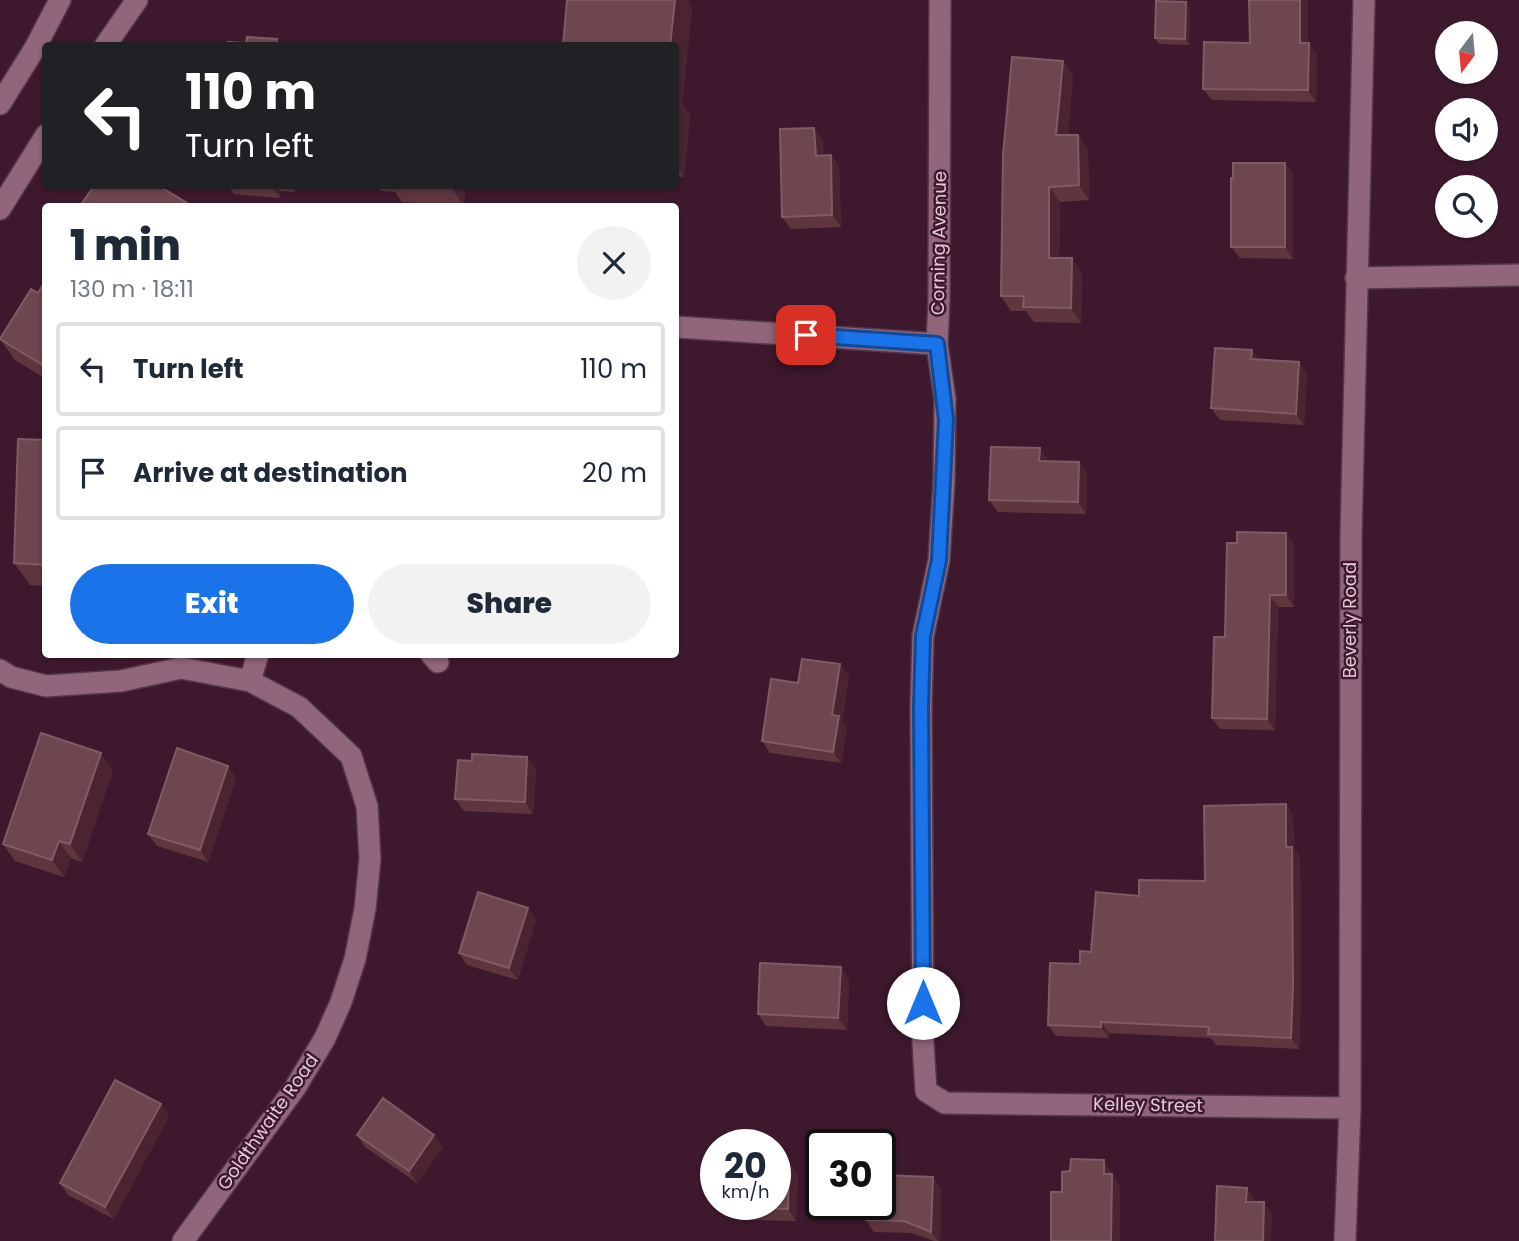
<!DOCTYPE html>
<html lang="en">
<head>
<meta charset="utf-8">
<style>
  :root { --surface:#fff; --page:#f2f2f3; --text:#1f2937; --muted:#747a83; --line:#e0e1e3; --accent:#1a73e8 }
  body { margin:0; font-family:Poppins,sans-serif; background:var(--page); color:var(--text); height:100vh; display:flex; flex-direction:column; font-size:26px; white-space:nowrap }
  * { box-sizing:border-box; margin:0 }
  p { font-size:23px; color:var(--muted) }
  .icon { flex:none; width:38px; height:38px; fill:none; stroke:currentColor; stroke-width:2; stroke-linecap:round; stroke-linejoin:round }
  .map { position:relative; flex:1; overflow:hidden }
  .side { position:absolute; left:42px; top:203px; width:637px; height:455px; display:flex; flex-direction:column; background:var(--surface); border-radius:7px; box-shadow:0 2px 5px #0004 }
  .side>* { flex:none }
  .top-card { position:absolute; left:42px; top:42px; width:637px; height:147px; border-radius:7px; box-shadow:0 2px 5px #0004; background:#202124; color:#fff; overflow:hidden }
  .needle { width:46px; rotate:196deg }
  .controls { position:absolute; left:1435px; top:21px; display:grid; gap:14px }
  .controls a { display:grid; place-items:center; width:63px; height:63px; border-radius:50%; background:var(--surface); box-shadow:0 2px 5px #0004; font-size:35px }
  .speed { position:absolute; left:700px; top:1129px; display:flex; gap:14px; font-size:35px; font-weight:700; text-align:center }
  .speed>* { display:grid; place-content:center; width:91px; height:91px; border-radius:50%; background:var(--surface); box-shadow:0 2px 5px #0004; line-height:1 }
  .speed small { font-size:18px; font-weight:400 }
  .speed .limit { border:4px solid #111; border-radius:10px; background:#fff; color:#111 }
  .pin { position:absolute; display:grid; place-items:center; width:60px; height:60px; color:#fff; margin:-30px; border-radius:14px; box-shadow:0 4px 10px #0006 }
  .me { position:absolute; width:77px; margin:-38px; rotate:0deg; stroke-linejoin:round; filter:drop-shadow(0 0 5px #0008) }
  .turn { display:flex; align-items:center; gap:24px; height:147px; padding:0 28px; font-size:32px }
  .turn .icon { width:91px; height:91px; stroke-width:2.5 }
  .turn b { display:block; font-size:49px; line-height:60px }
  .round { display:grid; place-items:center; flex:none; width:74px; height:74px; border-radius:37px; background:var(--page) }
  .headline { display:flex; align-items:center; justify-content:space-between; height:119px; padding:0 28px }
  h1 { font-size:42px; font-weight:800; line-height:52px }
  .button { display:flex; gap:14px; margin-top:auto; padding:14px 28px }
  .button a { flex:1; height:80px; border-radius:42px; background:var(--accent); color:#fff; font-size:28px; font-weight:800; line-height:80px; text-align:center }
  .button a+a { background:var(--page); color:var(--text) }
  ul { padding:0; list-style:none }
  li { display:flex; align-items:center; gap:21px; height:94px; margin:0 14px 10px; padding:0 14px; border:4px solid var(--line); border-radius:7px }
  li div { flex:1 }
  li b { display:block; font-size:26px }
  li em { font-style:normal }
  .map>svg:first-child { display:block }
</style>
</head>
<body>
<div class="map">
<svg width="1519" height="1241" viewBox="0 0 1519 1241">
  <rect width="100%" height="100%" fill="#3e192d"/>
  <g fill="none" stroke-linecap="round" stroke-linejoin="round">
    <defs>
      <path id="lane" d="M0,104l35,-56 25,-48
        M1356,278l163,-3
        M431,654l7,8"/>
      <path id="street" d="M940,0l-1,300 -2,44 8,55 -1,82 -5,79 -16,76 -2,70 2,336 3,49 19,12 405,5
        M105,46l32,-46
        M0,209l46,-74
        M676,327l261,17
        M0,670l11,7 35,9 75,-5 60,-13 69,13 49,26 52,49 16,50 3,53 -5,50 -10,50 -14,43 -16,36 -30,50 -112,153
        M250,681l8,-27
        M1345,1241l5,-133 1,-572 13,-536"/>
    </defs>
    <use href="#lane" stroke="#553747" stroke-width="24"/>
    <use href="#street" stroke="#553747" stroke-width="24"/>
    <use href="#lane" stroke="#91657a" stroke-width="21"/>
    <use href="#street" stroke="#91657a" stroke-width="21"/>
  </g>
  <path fill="#5f363e" d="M567,0h123v5l2,2 -10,98 8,10 -6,62 -8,-1v-130z
    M1249,0h59v43l9,12 -1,47 -104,-2 -9,-11 47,-46z
    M1190,8l-1,37 -30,-1 -4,-6z
    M1063,61l10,15 -5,59h10l10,15 1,50 -29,2 -1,56 23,14 -1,51 -47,-1 -8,-11h-15l-10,-15z
    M823,140v15h8l8,12 2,60 -50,2 -9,-12z
    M1285,163l8,12v84l-53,-1 -9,-11z
    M228,186h67v6l-15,-1v7l-46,-4z
    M377,186h88l-1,20 -62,-4 -7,-10 -14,-1z
    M46,280v99l-31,-19 -15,-21 38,-46z
    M1252,350l6,10 41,2 8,12 -3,51 -84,-5 -9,-12z
    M46,440v146l-16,-1 -16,-22z
    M1048,460v1l31,1 8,12 -1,40 -88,-2 -9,-12z
    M1294,544v63h-16l-3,123 -55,-1 -8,-11 13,-81z
    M840,664l9,12 -7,45 5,7 -6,35 -71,-10 -8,-12 36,-58z
    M527,757l9,12 -3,45 -69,-3 -9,-12 17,-38z
    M113,770l-31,92 -11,-4 -7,19 -49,-16 -12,-17z
    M236,778l-28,84 -51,-16 -9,-12z
    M1286,804l7,12 1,33 6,9 1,139 -2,52 -83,-4 -5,-7 -102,-5v5l-53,-2 -8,-11 32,-61 59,-68 66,-15z
    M536,919l-18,61 -51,-15 -8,-12z
    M849,979l-2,51 -81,-4 -8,-12z
    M169,1116l-55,103 -46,-24 -8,-12z
    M357,1135l86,12 -26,36 -52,-36z
    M798,1175l-2,46 -46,-1 -8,-12z
    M933,1177l8,12 -1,52h-6l-22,-8 -38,-1 -8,-12z"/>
  <path fill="#4c2431" d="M675,0h15v5l2,2 -10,98 8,10 -6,62 -8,-12v-119h-6z
    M1300,0h8v55l-8,-12z
    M1186,2l4,6 -1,37 -4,-6z
    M1309,43l8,12 -1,47 -8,-12z
    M1063,61l10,15 -6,74 -11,-15z
    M814,128l9,12 1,27 -8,-11z
    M1078,135l10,15 1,50 -10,-15z
    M831,155l8,12 2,60 -9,-12z
    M1285,163l8,12v84l-8,-12z
    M272,186h5l3,5v7z
    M291,186h4v6z
    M450,186h15l-1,20z
    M1049,187l11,15 -1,70 -10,-14z
    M1072,258l10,14 -1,51 -10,-15z
    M1252,350l8,12 -9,-3z
    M1299,362l8,12 -3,51 -8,-11z
    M1040,448l8,12 -1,13 -8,-12z
    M1079,462l8,12 -1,40 -8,-12z
    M1286,533l8,11v63l-8,-12z
    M1270,595l8,12 -3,123 -8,-11z
    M840,664l9,12 -7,45 5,7 -6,35 -8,-11 -1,-37z
    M101,753l12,17 -31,92 -12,-18z
    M527,757l9,12 -3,45 -8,-12z
    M228,766l8,12 -28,84 -8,-12z
    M1286,804l7,12 1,33 6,9 1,139 -2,52 -8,-11z
    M59,841l12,17 -7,19 -12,-17z
    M528,908l8,11 -18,61 -9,-12z
    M841,967l8,12 -2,51 -9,-12z
    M1101,1022l8,11v5l-8,-11z
    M161,1104l8,12 -55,103 -9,-12z
    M434,1135l9,12 -26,36 -8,-12z
    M1104,1160l16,26v55h-9l-7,-67z
    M789,1163l9,12 -2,46 -8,-12z
    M933,1177l8,12 -1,52h-2l-7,-9z
    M1247,1188l8,12v13l-9,-11z
    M1264,1202l8,12 -1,27h-8z"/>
  <path fill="#6d464f" stroke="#805b64" stroke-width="2" d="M567,0h108l-5,46h-107z
    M1249,0h51v43h9l-1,47 -105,-1 1,-47 46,1z
    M1156,1l30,1 -1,37 -30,-1z
    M247,37l30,2 -1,7h-48v-4l18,1z
    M1012,57l51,4 -7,74h22l1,50 -30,2v71h23l-1,50 -48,-1 1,-11h-23l2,-141z
    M814,128l2,28 15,-1 1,60 -50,2 -2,-88z
    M1233,163h52v84h-54v-69h2z
    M94,186h65l33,20h-112z
    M46,280v87l-46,-28 31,-50 7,4z
    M1215,348l37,2 -1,9 48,3 -3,52 -85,-6z
    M18,439l28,1v125l-32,-2z
    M991,447l49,1 -1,13 40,1 -1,40 -89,-2z
    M1237,532l49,1v62h-16l-3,124 -55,-1 2,-81h11l2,-94h10z
    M802,659l38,5 -8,51 7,1 -6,36 -71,-11 9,-62 27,4z
    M41,733l60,20 -31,91 -11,-3 -7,19 -49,-16z
    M177,748l51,18 -28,84 -52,-16z
    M472,754l55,3 -2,45 -70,-3 3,-39 14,1z
    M1286,804v43h6l1,139 -2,52 -83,-4 1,-7 -108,-5v5l-53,-2 2,-62 30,1v-13l11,1 5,-60 43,4v-16l66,1 -1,-75z
    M478,892l50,16 -19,60 -50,-15z
    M760,963l81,4 -3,51 -80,-4z
    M115,1080l46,24 -56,103 -45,-24z
    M383,1098l51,37 -25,36 -52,-36z
    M1071,1159l33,1v14h8l-1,67h-60v-49h11v-20l8,-1z
    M775,1163h14l-1,46 -46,-1v-4h33z
    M880,1175l53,2 -2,55 -27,-11 -38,-1v-16h14z
    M1217,1186l30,2 -1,14h18l-1,39h-48z"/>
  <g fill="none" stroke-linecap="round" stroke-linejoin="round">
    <defs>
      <path id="route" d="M806,335l131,9 9,76 -7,140 -16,76 -2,70 2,297"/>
    </defs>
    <use href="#route" stroke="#114b97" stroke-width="18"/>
    <use href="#route" stroke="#1a73e8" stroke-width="12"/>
  </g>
  <g text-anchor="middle" stroke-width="5" stroke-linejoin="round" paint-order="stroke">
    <g font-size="18" fill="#e3cad5" stroke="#3e192d">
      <text transform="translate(939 243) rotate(-89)" y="6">Corning Avenue</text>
      <text transform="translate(1350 620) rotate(-90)" y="6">Beverly Road</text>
      <text transform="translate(1148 1105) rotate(1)" y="6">Kelley Street</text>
      <text transform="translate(268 1122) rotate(-55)" y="6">Goldthwaite Road</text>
    </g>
  </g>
</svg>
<div class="controls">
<a><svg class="needle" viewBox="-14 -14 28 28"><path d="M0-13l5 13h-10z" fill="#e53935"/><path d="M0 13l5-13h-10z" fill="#747a83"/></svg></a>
<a><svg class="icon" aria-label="sound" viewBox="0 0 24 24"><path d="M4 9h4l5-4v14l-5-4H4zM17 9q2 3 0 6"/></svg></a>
<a><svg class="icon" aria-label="search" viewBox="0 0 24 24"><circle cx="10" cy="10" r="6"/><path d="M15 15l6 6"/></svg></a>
</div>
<div class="speed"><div>20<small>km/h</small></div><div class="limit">30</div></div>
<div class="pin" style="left:806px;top:335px;background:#d93025"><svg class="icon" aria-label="arrive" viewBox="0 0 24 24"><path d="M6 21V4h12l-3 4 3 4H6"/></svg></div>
<svg class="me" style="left:923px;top:1003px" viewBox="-20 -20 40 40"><circle r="19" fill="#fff"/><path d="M0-13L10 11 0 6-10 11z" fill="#1a73e8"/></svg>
<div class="top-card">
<div class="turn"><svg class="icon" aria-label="left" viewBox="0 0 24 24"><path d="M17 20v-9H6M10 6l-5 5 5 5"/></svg><div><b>110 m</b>Turn left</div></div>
</div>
<section class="side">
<div class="headline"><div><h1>1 min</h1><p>130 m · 18:11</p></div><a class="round"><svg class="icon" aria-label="close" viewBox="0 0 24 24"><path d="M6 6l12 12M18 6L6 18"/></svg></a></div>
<ul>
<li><svg class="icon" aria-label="left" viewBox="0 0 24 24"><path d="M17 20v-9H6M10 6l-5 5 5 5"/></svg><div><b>Turn left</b></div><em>110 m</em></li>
<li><svg class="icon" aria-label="arrive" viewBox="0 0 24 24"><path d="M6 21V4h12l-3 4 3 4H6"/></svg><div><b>Arrive at destination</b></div><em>20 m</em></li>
</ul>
<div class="button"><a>Exit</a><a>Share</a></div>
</section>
</div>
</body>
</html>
